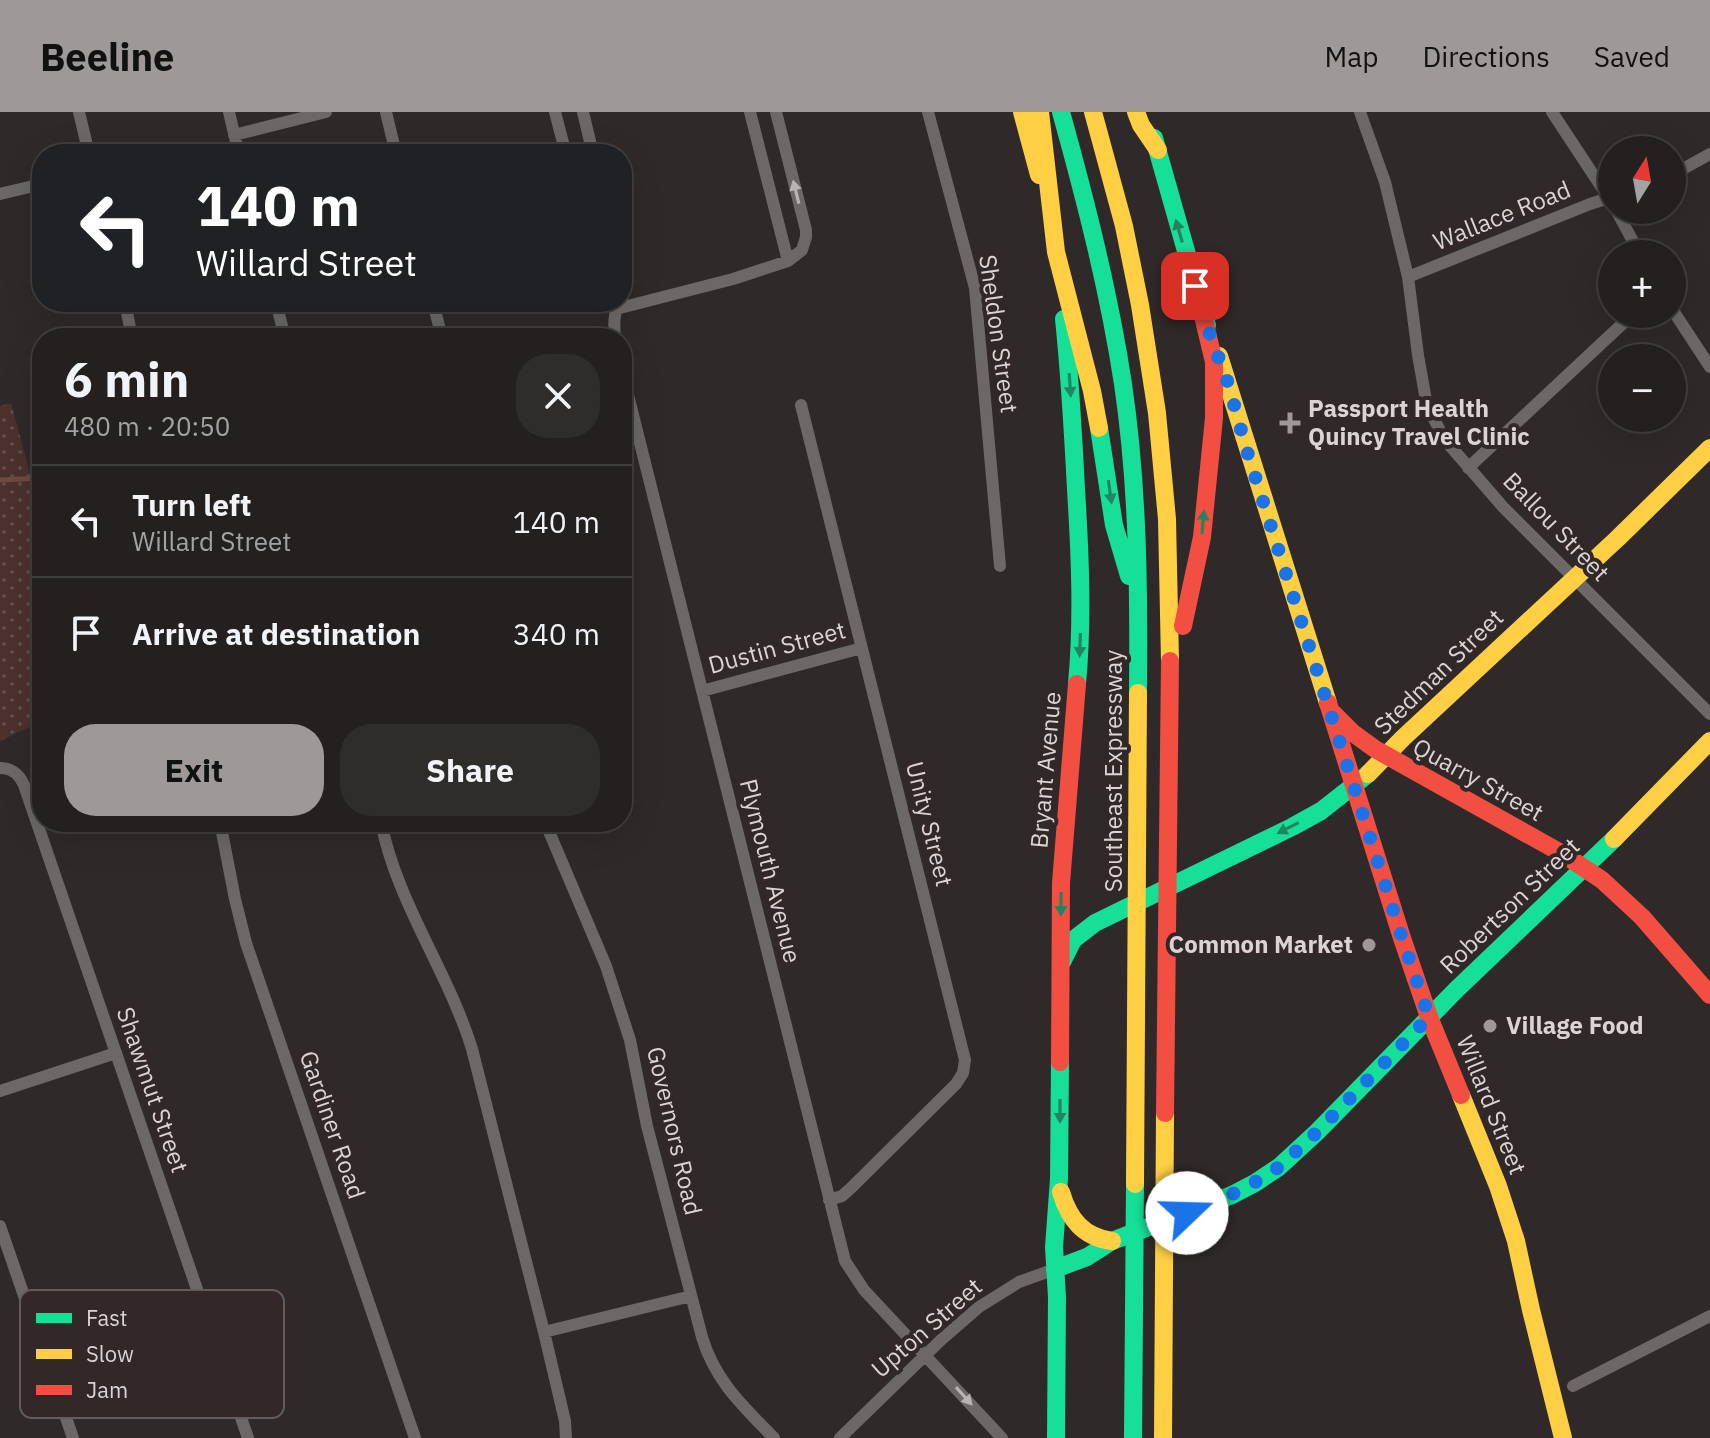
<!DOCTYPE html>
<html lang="en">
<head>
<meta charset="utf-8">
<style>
  :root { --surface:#23201f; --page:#2f2d2c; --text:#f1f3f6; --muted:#a3a3a4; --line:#403e3d; --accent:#9e9998 }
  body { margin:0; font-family:"IBM Plex Sans",sans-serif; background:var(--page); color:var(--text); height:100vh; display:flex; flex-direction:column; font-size:30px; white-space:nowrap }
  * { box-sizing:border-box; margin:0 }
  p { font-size:26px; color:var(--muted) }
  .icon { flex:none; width:44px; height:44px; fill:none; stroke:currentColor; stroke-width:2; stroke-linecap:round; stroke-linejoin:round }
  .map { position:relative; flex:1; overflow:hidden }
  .sheet { position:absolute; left:32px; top:216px; width:600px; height:504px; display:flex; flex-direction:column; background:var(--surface); border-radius:32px; box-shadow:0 8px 32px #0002,0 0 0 2px var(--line) }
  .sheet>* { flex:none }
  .hud { position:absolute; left:32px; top:32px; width:600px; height:168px; border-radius:32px; box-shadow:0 8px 32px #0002,0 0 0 2px var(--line); background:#202124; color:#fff; overflow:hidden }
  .needle { width:52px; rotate:11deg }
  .buttons { position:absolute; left:1598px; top:24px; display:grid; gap:16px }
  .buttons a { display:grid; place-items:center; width:88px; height:88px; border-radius:50%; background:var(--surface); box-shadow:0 8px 32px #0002,0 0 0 2px var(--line); font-size:40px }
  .pin { position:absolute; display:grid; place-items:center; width:68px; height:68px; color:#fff; margin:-34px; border-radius:16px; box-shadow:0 4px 12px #0006 }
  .me { position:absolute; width:88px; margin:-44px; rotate:69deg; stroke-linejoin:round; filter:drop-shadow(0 0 6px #0008) }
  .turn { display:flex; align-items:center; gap:28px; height:168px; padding:0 32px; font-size:36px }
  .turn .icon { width:104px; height:104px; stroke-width:2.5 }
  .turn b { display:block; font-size:56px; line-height:68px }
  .round { display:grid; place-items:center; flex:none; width:84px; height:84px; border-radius:32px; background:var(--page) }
  .headline { display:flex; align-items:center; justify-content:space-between; height:136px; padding:0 32px }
  h1 { font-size:48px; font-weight:800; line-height:60px }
  .button { display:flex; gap:16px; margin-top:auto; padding:16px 32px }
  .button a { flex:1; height:92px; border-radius:32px; background:var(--accent); color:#111; font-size:32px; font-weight:800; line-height:92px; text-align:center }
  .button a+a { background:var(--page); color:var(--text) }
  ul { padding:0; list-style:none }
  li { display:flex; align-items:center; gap:24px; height:112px; padding:0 32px; border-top:2px solid var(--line) }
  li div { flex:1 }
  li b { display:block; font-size:30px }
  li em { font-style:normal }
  header { display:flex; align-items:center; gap:48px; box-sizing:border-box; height:112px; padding:0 40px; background:var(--accent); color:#111 }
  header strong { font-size:38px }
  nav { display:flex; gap:44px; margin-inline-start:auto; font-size:28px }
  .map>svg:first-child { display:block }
</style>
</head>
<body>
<header>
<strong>Beeline</strong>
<nav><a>Map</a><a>Directions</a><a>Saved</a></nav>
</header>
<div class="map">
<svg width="1710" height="1326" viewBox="0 0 1710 1326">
  <defs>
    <pattern id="park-dots" width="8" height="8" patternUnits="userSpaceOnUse" patternTransform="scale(2)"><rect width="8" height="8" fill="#4c312d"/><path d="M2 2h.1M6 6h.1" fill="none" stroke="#654e4b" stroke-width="1.8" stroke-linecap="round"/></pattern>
  </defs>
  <rect width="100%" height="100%" fill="#2f2a29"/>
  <path fill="url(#park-dots)" d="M11,291l31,115v203l-42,20v-335z"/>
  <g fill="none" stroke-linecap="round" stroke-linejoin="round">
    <path stroke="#704a45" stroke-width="5" d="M0,368l42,-2"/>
    <path stroke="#6c6868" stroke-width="12" d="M79,0l10,42
      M229,0l10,42
      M386,0l10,42
      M555,0l11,42
      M583,0l10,42
      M750,0l38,149
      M928,0l47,176 25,278
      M1360,0l25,70 23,95 10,78 9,51 18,34 58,67 207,207
      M1552,0l60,91
      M234,23l92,-23
      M1672,63l38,-21
      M0,82l42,-10
      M1616,98l24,44
      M622,156l3,18 -3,14
      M1408,165l182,-73 22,-7
      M125,190l7,36
      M276,190l9,36
      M433,190l9,36
      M616,197l117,-30 55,-18 14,-11 4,-13v-7l-30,-118
      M1672,197l38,58
      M615,226c-1,-12 -2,-25 5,-35
      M622,259l223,890 19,29 138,148
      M801,293l164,655 -2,13 -7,11 -105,104 -9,8 -13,4
      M1468,356l165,-154
      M702,579l160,-43
      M0,656c12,0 19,6 24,17l224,653
      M220,710l15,77 11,44 169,495
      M381,710c16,81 67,149 91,227l72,283 21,89 1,17
      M545,710l61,144 24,74 17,86 55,211c13,44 41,69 72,101
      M0,979l116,-38
      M0,1114l73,212
      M544,1220l147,-36
      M1573,1274l137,-70
      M840,1326l101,-98 38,-33 40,-25 36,-13"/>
    <path stroke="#16e098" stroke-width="18" d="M1061,0c25,90 48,180 62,272 15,102 16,206 15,309
      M1154,26l53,187
      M1064,207c6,57 9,113 12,170 4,65 7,130 1,195
      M1099,316l15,97 15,51
      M1062,850l11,-22 22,-17 197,-96 29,-16 47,-37
      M1055,1157l32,-12 25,-16 120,-46 23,-12 24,-16 38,-35 139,-142 158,-151
      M1056,1326l1,-141 -3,-50 5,-68 1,-117
      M1133,1326l2,-254"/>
    <path stroke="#ffcf43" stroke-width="18" d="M1022,0l17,63
      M1040,0l16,140 36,139 7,37
      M1093,0l31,114 16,79 17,108 10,106 3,142
      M1136,0l5,13 17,25
      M1219,244l109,347
      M1368,662l35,-36 215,-200 92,-90
      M1614,727l96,-98
      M1461,983l37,91 18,55 15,69 32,128
      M1135,1072l3,-491
      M1061,1080c8,27 22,45 51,49
      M1163,1326l2,-325"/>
    <path stroke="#f24e42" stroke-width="18" d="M1183,514l19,-89 12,-119v-56l-11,-46
      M1328,591l74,235 27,79 32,78
      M1333,601l20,20 22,16 188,105 39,26 40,37 68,78
      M1060,950l1,-179 16,-199
      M1165,1001l5,-452"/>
  </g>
  <defs><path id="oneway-solid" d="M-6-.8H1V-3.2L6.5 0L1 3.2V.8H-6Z" transform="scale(2)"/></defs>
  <g fill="#b9b4b4">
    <use href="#oneway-solid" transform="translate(796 80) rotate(-104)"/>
    <use href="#oneway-solid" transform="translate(964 1284) rotate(48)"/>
  </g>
  <g fill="#248460">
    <use href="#oneway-solid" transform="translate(1179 119) rotate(-106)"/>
    <use href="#oneway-solid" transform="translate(1070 273) rotate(86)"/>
    <use href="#oneway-solid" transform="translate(1110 380) rotate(82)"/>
    <use href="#oneway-solid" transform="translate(1203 410) rotate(-85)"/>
    <use href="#oneway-solid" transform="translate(1080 533) rotate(92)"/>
    <use href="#oneway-solid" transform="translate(1288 716) rotate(153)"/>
    <use href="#oneway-solid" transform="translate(1061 792) rotate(91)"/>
    <use href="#oneway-solid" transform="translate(1060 999) rotate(90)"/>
  </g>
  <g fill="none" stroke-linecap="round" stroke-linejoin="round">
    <path stroke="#1a73e8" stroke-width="14" stroke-dasharray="0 25.2" d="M1187,1101l57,-24 35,-22 38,-35 112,-115 -27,-79 -156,-490 -18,-65 -25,-67 -8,-30"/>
  </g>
  <g fill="#9e9998" stroke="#312827" stroke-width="3">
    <path d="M1286 299h8v8h8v8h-8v8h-8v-8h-8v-8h8z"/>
    <circle cx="1369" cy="833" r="8"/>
    <circle cx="1490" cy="914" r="8"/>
  </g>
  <g text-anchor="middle" stroke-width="8" stroke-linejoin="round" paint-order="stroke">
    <g font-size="24" fill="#dad5d4" stroke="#312827">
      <text transform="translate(1502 104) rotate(-22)" y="8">Wallace Road</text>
      <text transform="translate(998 222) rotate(82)" y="8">Sheldon Street</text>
      <text transform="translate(1556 415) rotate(46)" y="8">Ballou Street</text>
      <text transform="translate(777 536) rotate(-15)" y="8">Dustin Street</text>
      <text transform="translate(1439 560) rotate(-44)" y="8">Stedman Street</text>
      <text transform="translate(1046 658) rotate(-85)" y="8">Bryant Avenue</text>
      <text transform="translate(1114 659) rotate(-90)" y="8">Southeast Expressway</text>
      <text transform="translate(1478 668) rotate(29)" y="8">Quarry Street</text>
      <text transform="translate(929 712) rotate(76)" y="8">Unity Street</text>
      <text transform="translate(770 759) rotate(76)" y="8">Plymouth Avenue</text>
      <text transform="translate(1510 794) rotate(-44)" y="8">Robertson Street</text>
      <text transform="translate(152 978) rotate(71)" y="8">Shawmut Street</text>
      <text transform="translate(1491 993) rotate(68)" y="8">Willard Street</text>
      <text transform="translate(332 1013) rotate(71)" y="8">Gardiner Road</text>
      <text transform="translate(674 1019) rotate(77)" y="8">Governors Road</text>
      <text transform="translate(927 1216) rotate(-41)" y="8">Upton Street</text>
    </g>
    <g font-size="24" font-weight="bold" fill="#dad5d4" stroke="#312827" text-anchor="start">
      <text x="1308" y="305">Passport Health<tspan x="1308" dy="28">Quincy Travel Clinic</tspan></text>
      <text x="1353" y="841" text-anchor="end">Common Market</text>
      <text x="1506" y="922">Village Food</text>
    </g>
  </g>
  <rect x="20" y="1178" width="264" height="128" rx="12" fill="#312827" stroke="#645c5b" stroke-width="2"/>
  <rect x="36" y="1201" width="36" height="10" fill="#16e098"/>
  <rect x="36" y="1237" width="36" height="10" fill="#ffcf43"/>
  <rect x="36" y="1273" width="36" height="10" fill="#f24e42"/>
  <g font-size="22" fill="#dad5d4">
    <text x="86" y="1214">Fast</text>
    <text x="86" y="1250">Slow</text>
    <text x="86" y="1286">Jam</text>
  </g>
</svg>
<div class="buttons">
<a><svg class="needle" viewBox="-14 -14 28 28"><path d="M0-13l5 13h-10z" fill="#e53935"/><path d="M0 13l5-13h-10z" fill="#a3a3a4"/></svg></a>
<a>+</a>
<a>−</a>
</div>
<div class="pin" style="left:1195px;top:174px;background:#d93025"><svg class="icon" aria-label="arrive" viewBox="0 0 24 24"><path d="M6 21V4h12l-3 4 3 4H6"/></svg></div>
<svg class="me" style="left:1187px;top:1101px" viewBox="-20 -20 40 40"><circle r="19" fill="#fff"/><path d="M0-13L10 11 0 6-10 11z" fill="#1a73e8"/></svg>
<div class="hud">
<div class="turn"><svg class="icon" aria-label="left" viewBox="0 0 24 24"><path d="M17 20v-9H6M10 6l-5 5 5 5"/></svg><div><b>140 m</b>Willard Street</div></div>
</div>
<section class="sheet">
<div class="headline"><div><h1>6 min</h1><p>480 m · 20:50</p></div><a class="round"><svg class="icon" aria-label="close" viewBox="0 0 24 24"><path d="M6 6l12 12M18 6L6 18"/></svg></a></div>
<ul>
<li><svg class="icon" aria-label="left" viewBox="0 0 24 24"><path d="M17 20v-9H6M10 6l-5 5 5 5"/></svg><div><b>Turn left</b><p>Willard Street</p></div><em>140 m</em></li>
<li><svg class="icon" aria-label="arrive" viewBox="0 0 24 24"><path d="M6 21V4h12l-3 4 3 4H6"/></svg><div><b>Arrive at destination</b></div><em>340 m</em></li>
</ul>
<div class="button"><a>Exit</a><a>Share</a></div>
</section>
</div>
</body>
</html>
